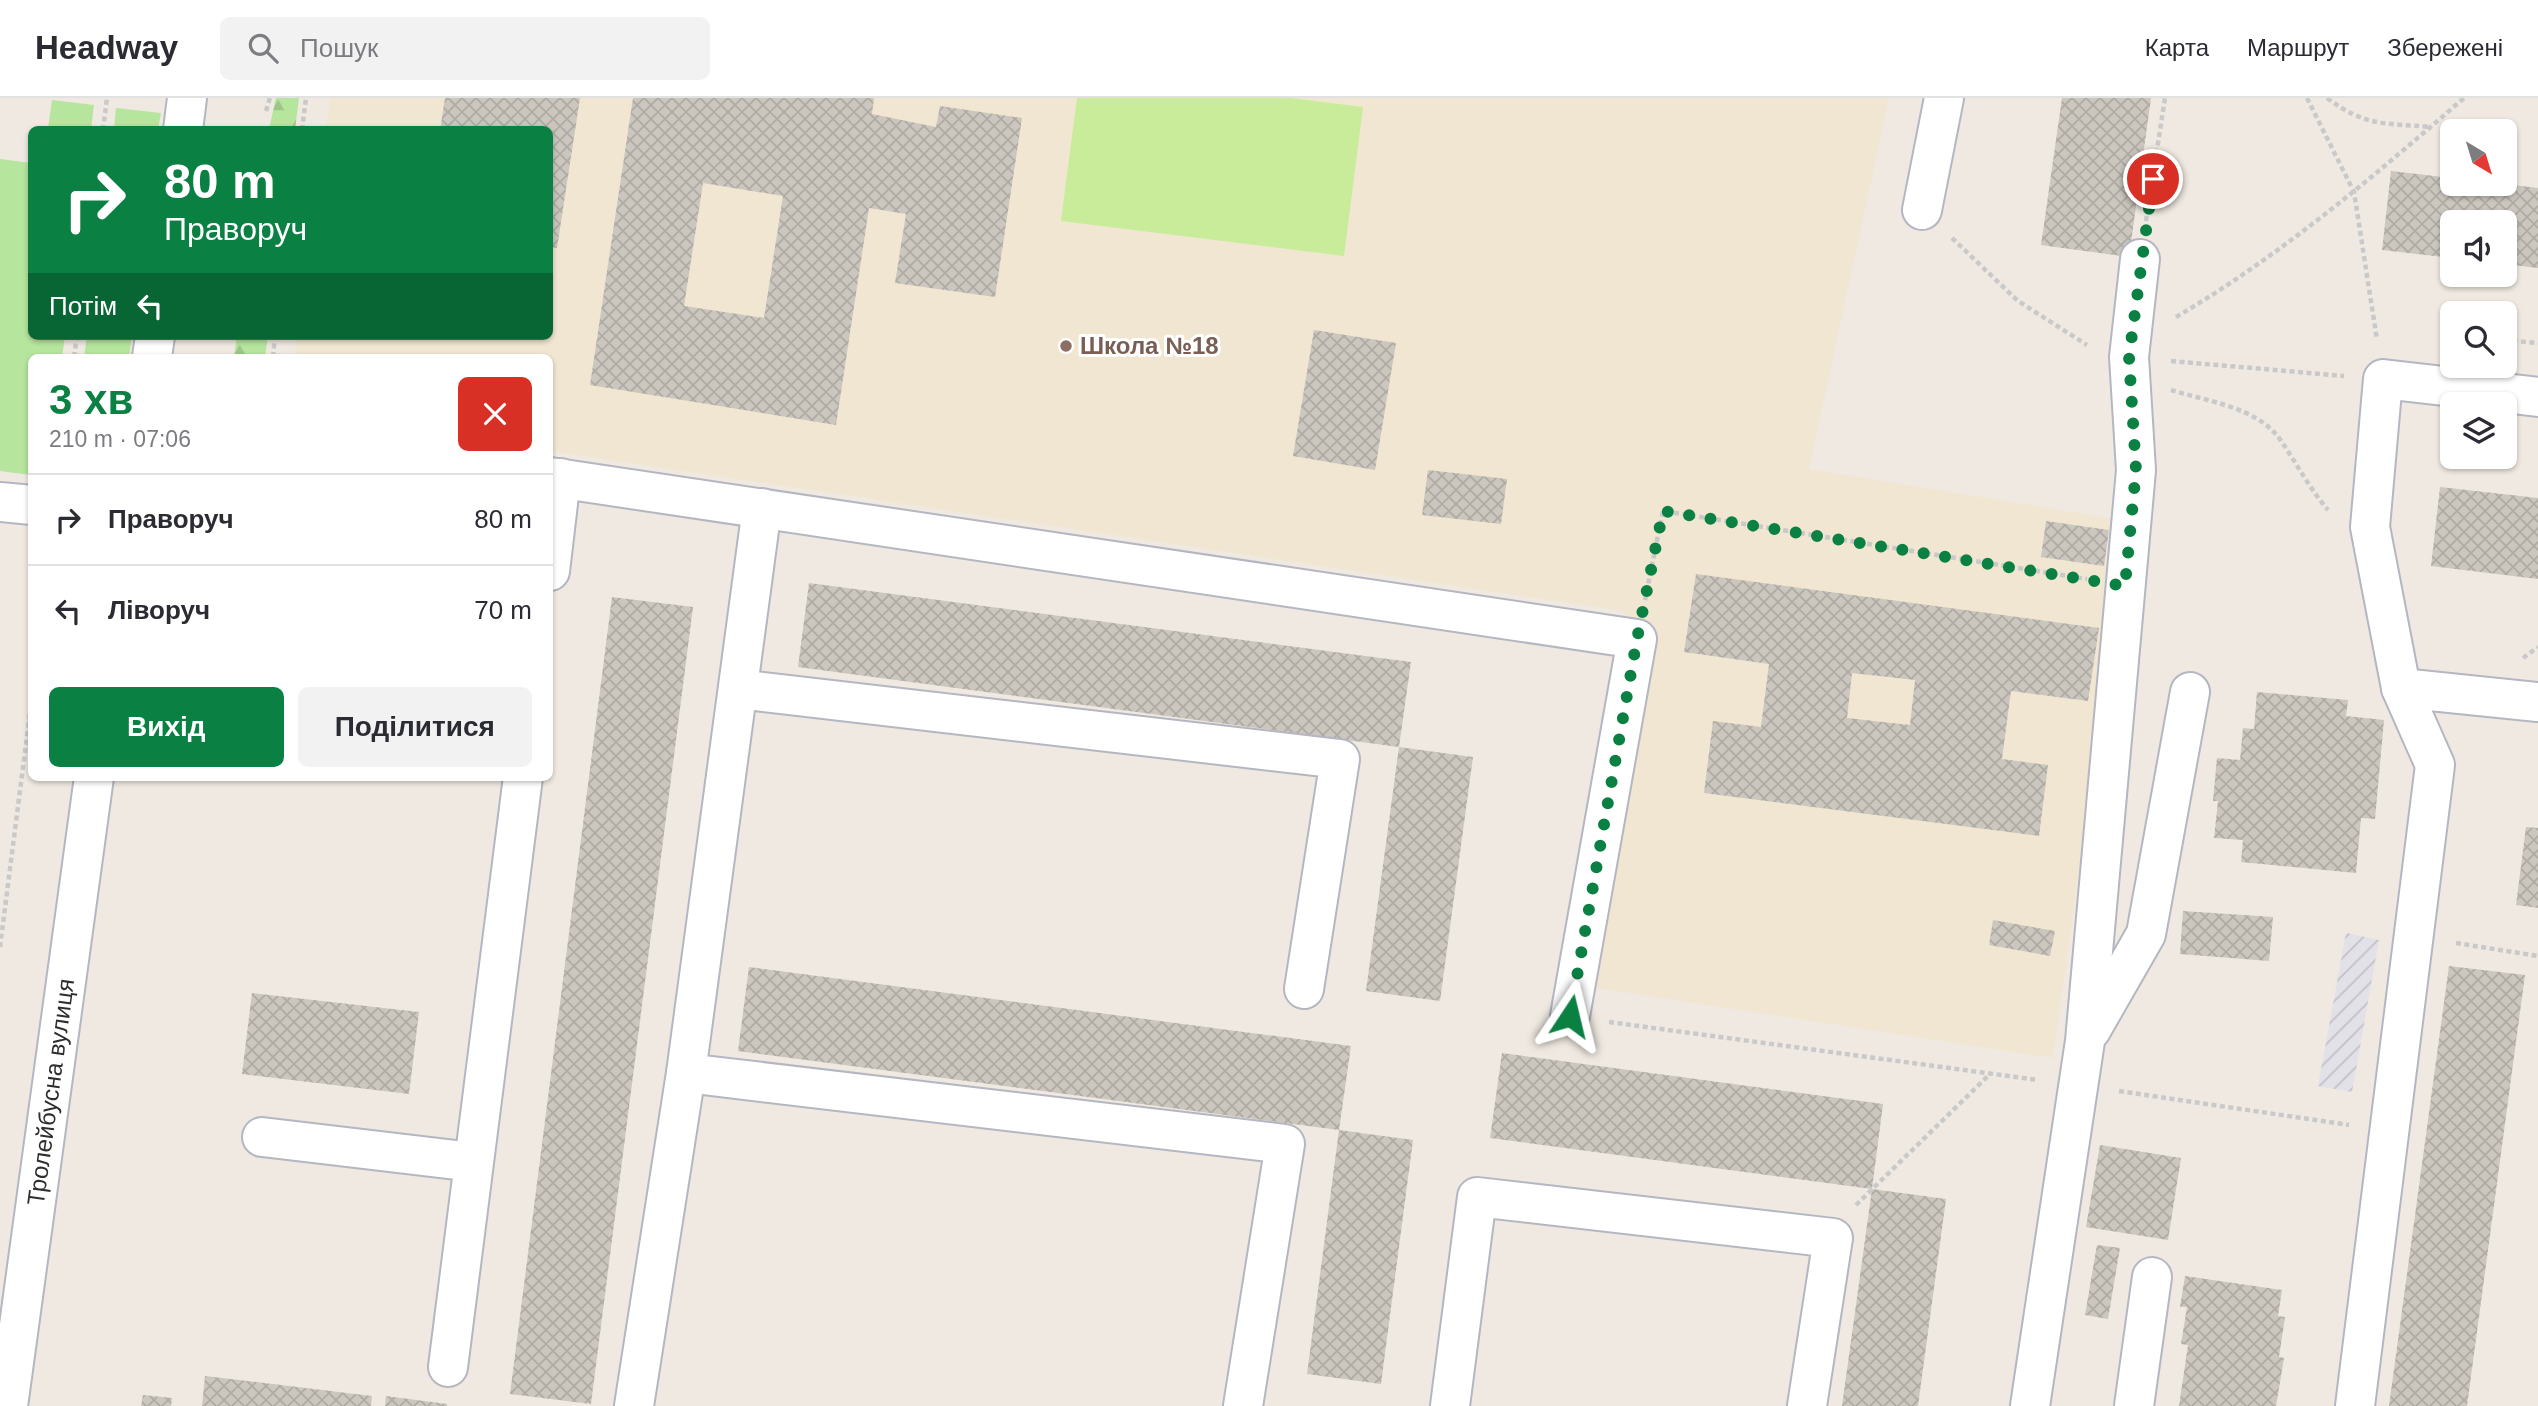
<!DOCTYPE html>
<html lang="uk">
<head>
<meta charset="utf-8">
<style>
  :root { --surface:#fff; --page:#f2f2f3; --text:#2b2b33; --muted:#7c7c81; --line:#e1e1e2; --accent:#0b8043 }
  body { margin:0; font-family:Helvetica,sans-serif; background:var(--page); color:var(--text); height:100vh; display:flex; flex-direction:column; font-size:26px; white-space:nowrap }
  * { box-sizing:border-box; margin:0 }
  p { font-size:23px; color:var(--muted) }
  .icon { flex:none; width:38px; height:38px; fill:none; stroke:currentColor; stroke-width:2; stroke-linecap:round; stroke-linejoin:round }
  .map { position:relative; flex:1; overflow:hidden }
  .sheet { position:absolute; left:28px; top:256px; width:525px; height:427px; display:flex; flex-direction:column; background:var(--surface); border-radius:10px; box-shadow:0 2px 5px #0004 }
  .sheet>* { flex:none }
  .guide { position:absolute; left:28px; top:28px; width:525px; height:214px; border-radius:10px; box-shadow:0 2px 5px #0004; background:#0b8043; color:#fff; overflow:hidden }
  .needle { width:46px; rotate:142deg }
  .buttons { position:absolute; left:2440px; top:21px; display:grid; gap:14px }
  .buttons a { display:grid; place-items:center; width:77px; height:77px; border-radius:10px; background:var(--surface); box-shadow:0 2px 5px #0004; font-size:35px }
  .pin { position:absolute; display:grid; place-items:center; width:60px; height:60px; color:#fff; margin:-30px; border:4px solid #fff; border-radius:50%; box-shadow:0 2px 7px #0007 }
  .me { position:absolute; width:77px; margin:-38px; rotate:10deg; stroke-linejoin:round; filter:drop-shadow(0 0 5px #0008) }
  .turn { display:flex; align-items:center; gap:24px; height:147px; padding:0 21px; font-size:32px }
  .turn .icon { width:91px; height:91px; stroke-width:2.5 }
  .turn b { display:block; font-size:49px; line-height:60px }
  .then { display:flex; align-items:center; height:66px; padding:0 21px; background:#0003; gap:14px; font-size:26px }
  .round { display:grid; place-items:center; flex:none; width:74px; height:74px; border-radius:10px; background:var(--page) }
  .headline { display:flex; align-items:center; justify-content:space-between; height:119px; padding:0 21px }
  h1 { font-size:42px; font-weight:700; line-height:52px; color:var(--accent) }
  .action { display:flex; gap:14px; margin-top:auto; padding:14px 21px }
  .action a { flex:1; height:80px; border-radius:10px; background:var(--accent); color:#fff; font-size:28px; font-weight:700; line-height:80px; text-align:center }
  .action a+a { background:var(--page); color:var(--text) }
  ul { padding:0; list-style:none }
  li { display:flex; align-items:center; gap:21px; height:91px; padding:0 21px; border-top:2px solid var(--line) }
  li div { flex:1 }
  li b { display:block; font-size:26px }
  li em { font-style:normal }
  header { display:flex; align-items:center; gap:42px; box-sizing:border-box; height:98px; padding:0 35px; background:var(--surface); border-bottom:2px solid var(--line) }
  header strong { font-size:33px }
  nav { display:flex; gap:38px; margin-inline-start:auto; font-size:24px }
  .search { width:490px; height:63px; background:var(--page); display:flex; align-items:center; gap:18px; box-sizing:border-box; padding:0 24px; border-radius:10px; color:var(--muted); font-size:26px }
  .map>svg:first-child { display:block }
</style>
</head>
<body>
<header>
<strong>Headway</strong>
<div class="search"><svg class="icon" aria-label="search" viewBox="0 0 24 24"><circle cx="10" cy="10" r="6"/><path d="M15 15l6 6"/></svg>Пошук</div>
<nav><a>Карта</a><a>Маршрут</a><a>Збережені</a></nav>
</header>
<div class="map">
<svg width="2538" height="1308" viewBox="0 0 2538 1308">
  <defs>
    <pattern id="industrial-furrows" width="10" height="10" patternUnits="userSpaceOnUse" patternTransform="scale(1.75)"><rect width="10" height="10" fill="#e3e1e8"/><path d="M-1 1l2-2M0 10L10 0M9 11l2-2" fill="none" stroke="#c3c1c7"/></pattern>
    <pattern id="forest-firs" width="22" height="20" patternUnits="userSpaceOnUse" patternTransform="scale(1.75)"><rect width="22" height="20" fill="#b6e59e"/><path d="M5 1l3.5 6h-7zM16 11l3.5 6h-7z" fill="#9dc588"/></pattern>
    <pattern id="building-cross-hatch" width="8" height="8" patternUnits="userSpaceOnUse" patternTransform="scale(1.75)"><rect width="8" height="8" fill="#cbc7bf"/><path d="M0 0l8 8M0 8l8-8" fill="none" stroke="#afaba4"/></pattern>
  </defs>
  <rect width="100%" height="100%" fill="#efe9e1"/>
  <path fill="url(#industrial-furrows)" d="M2346,835l33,7 -27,152 -34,-6z"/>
  <path fill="#f0e6d1" d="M330,0h1559l-80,371 318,52 -74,537 -494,-76 66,-371 -1075,-160v-94h-255l2,-21h253v-206l-224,-1z"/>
  <path fill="#b6e59e" d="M52,2l42,5 -3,24h-43z
    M116,10l45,5 -3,16h-44z
    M0,61l31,4 1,173h33l-3,21h-30l-1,118 -31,-4z
    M87,238h45l-3,21h-45z"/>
  <path fill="url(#forest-firs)" d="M276,0h23l-4,31h-26z
    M237,238h31l-3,21h-31z"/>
  <path fill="#c9ec9a" d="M1077,0h214l72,9 -19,149 -283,-35z"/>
  <path fill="url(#building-cross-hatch)" fill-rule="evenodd" d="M445,0h135l-23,150 -7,-1v-117h-110z
    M633,0h241l-2,16 64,13 4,-21 82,12 -27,179 -100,-14 11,-69 -37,-6 -33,217 -246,-40zM703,85l80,13 -19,122 -80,-12z
    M2062,0h89l-22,159 -88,-12z
    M2391,73l61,7v6h53l33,4v80l-34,-4v-42h-52v36l-70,-8z
    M1314,232l82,13 -21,127 -82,-14z
    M1428,372l79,9 -6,45 -79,-9z
    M2440,389l98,11v81l-107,-13z
    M2046,423l63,9 -5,36 -63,-9z
    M1696,476l403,54 -11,73 -77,-10 -9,68 46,6 -9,71 -335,-43 9,-72 48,6 8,-63 -85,-12zM1852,575l63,7 -5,45 -63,-7z
    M809,485l602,79 -12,85 -601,-80z
    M612,499l81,10 -102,797 -81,-10z
    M2257,594l91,8 -2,16 38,4 -9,99 -14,-1 -5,55 -115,-11 2,-22 -29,-2 4,-37h-5l4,-43 23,2 3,-32 11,1z
    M1399,649l74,10 -33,244 -74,-10z
    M2526,729l12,1v80l-22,-3z
    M2183,813l90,6 -4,44 -89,-7z
    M1993,822l62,11 -5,25 -61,-11z
    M2449,868l76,9 -58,431h-78z
    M749,869l602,79 -12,84 -601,-79z
    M252,895l167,19 -10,82 -167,-20z
    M1502,955l381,51 -11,85 -382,-51z
    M1339,1032l74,10 -32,244 -74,-10z
    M2100,1047l81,13 -13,82 -82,-13z
    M1872,1091l74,10 -28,207h-76z
    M2097,1147l23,3 -12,71 -23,-4z
    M2185,1178l97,14 -4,26 7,1 -6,40 5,1 -8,48h-97l9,-61 -7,-1 6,-37h-7z
    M205,1278l167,20 -1,10h-169z
    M143,1297l29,3 -1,8h-30z
    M386,1298l61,8v2h-62z"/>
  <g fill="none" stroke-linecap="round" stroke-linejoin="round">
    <defs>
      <g id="minor">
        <path d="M183,32l4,-32"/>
        <path d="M1922,112l22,-112"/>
        <path d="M152,259l3,-21"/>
        <path d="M550,379l1087,162 -67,377"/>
        <path d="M0,404l32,3"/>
        <path d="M550,473l11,-93"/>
        <path d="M2401,590l137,14"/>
        <path d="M738,591l602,70 -36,230"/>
        <path d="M2091,932l55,-96 44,-242"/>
        <path d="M686,975l599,71 -42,262"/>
        <path d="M262,1039l211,25"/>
        <path d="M448,1269l75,-590"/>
        <path id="s1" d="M8,1308l86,-629"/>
        <path d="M634,1308l52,-333 76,-565"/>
        <path d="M1450,1308l27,-209 356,41 -26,168"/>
        <path d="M2030,1308l55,-365 51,-571 -7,-113 11,-98"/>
        <path d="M2134,1308l18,-129"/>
        <path d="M2355,1308l80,-641 -34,-77 -31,-161 13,-148 155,18"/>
      </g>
    </defs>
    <use href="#minor" stroke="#b4b7c1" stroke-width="42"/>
    <path stroke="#c9c9c9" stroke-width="4.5" stroke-dasharray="5 3.5" stroke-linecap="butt" d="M2307,0l47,94 23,148
      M2327,0c39,29 58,25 104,29
      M266,13l4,-13
      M103,32l4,-32
      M302,32l4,-32
      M2146,123l19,-123
      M1952,140l66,63 69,44
      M2176,219c104,-61 197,-140 288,-219
      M2504,242l34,3
      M74,259l3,-21
      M273,259l2,-21
      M2171,263l173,15
      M2171,292c35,11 85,17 108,48 17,24 30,50 49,72
      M1645,502l18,-89 424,68
      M2523,560l15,-11
      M2456,845l82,13
      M0,849l32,-250
      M1609,924l429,58
      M2119,993l230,34
      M1856,1107l134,-131"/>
    <use href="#minor" stroke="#fff" stroke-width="38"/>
  </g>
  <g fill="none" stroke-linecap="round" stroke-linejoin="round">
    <path stroke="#0b8043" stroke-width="12" stroke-dasharray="0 21.6" d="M1570,918l67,-377 26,-128 462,75 11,-116 -7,-113 24,-178"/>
  </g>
  <circle fill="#8d6e63" stroke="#fff" stroke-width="2.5" cx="1066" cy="248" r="7"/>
  <g text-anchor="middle" stroke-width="6" stroke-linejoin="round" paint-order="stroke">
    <g font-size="24" font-weight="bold" fill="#785e54" stroke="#fff" text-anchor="start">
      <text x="1080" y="256">Школа №18</text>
    </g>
    <g font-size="24" fill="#2e2e2e" stroke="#fff">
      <text dy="8" stroke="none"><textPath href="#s1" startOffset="317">Тролейбусна вулиця</textPath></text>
    </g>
  </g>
</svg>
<div class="buttons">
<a><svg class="needle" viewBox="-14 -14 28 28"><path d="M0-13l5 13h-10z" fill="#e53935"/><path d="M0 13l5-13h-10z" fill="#7c7c81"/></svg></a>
<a><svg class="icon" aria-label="sound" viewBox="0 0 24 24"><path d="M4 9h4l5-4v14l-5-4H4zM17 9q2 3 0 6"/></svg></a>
<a><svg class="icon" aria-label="search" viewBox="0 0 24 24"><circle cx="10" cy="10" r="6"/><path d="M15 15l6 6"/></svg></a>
<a><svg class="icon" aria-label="layers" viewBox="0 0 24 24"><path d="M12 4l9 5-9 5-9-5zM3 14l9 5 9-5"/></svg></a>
</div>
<div class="pin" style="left:2153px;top:81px;background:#d93025"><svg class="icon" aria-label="arrive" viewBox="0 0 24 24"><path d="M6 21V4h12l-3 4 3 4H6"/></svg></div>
<svg class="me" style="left:1570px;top:918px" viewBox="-20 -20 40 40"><path d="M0-17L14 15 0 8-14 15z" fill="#0b8043" stroke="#fff" stroke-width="4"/></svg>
<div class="guide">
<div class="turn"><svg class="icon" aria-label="right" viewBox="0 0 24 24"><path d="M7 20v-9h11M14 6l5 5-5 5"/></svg><div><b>80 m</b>Праворуч</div></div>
<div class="then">Потім<svg class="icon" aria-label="left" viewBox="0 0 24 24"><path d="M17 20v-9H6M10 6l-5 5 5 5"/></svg></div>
</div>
<section class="sheet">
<div class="headline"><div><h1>3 хв</h1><p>210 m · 07:06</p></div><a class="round" style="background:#d93025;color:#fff"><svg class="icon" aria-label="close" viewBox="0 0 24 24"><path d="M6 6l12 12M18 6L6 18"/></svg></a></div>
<ul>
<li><svg class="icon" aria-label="right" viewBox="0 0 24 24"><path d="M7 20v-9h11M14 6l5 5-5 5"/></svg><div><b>Праворуч</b></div><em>80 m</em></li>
<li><svg class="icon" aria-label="left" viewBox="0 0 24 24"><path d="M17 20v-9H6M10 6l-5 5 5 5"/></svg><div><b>Ліворуч</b></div><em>70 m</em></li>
</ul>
<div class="action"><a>Вихід</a><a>Поділитися</a></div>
</section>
</div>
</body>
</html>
